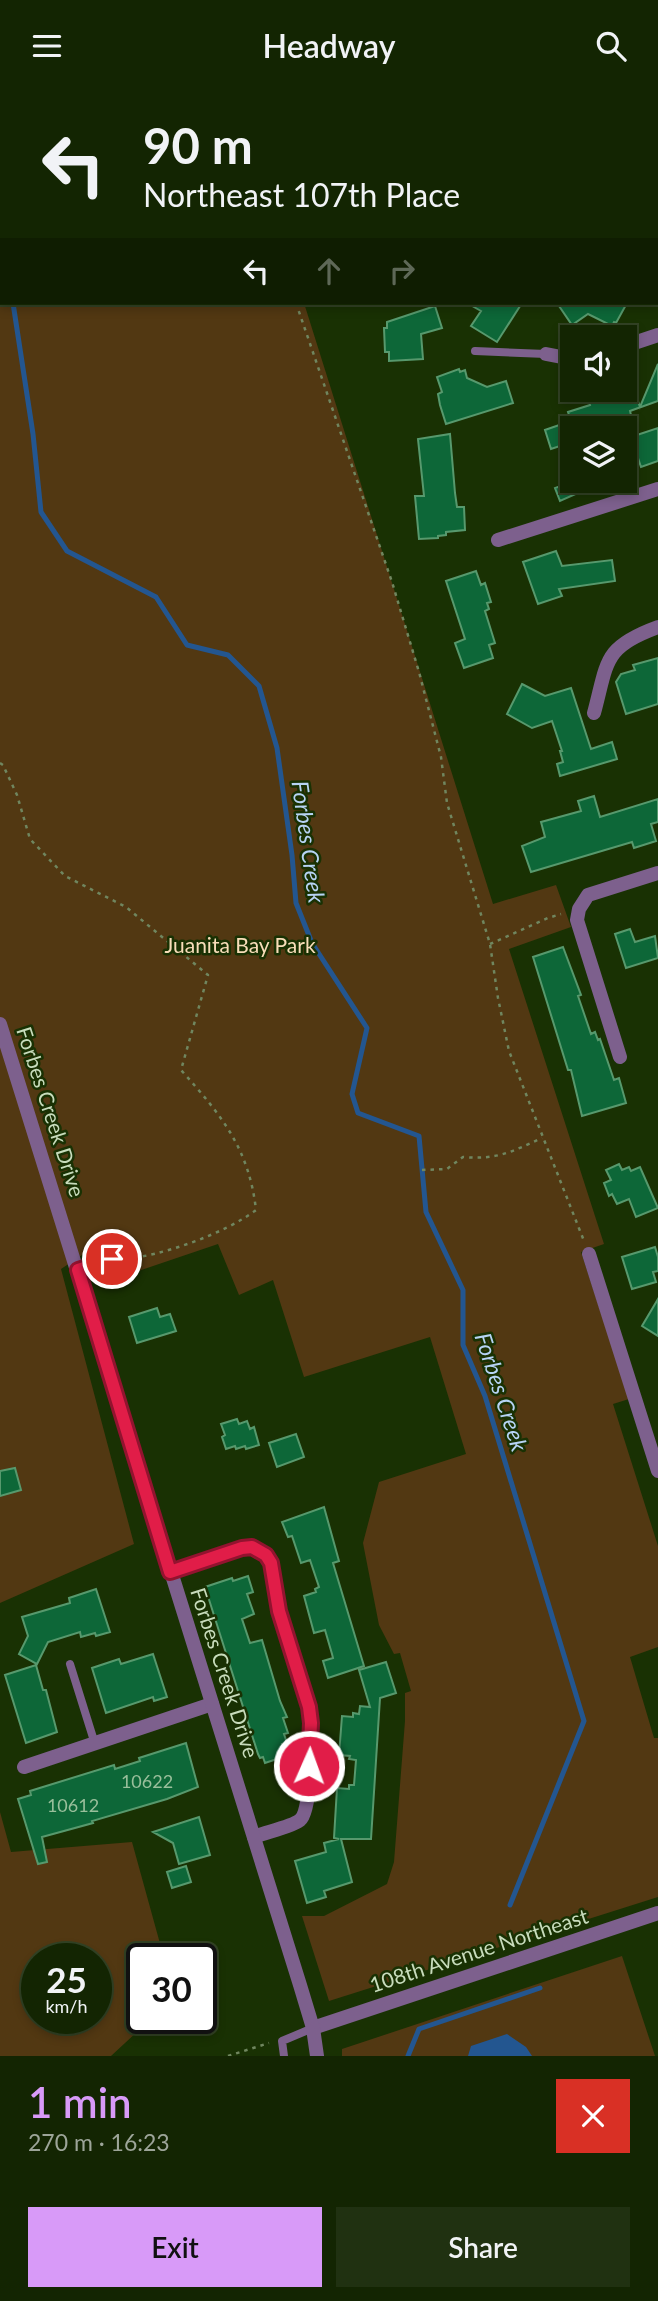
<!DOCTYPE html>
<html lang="en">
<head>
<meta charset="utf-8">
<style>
  :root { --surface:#132502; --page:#203111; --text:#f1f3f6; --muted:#9da599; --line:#324224; --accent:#d89af8 }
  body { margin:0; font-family:Lato,sans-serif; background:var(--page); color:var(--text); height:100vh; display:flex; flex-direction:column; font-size:26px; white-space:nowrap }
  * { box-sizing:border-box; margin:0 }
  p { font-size:23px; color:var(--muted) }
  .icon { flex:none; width:38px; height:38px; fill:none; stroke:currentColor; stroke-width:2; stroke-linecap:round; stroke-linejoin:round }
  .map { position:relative; height:1965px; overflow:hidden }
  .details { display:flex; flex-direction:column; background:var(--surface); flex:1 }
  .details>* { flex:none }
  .guide { position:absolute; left:0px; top:0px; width:658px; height:214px; box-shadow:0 4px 10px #0003,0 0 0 2px var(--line); background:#132502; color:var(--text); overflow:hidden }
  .tools { position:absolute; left:560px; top:234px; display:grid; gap:14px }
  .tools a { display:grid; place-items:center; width:77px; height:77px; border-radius:0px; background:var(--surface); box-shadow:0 4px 10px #0003,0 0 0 2px var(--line); font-size:35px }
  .speed { position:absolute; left:21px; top:1852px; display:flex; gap:14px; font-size:35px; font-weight:700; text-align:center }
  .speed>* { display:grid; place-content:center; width:91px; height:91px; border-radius:50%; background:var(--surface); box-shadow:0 4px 10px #0003,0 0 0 2px var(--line); line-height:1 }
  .speed small { font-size:18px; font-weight:400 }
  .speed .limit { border:4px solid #111; border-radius:10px; background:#fff; color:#111 }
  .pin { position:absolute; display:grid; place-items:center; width:60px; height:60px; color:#fff; margin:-30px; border:4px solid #fff; border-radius:50%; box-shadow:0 2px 7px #0007 }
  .me { position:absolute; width:77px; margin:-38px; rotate:2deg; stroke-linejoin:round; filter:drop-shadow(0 0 5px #0008) }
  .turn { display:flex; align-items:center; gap:24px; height:147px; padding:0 28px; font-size:32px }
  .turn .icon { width:91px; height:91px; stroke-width:2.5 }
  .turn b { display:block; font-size:49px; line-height:60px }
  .lanes { display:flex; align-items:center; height:66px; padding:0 28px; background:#0003; justify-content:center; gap:35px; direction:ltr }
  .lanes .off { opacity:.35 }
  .round { display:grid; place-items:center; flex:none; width:74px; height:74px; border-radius:0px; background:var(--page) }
  .headline { display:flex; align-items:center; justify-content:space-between; height:119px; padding:0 28px }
  h1 { font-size:42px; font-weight:600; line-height:52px; color:var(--accent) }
  .primary-button { display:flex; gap:14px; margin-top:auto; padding:14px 28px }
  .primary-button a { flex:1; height:80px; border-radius:0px; background:var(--accent); color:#111; font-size:28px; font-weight:600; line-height:80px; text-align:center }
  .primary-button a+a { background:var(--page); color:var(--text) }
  header { display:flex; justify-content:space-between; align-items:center; height:91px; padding:0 28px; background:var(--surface); font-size:32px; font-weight:600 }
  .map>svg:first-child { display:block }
</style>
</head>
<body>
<header><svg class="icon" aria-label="menu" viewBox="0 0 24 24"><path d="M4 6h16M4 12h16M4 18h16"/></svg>Headway<svg class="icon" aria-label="search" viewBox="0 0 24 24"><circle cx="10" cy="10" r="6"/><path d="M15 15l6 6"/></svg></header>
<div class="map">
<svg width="658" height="1965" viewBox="0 0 658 1965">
  <rect width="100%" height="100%" fill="#193103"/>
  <path fill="#523812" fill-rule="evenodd" d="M0,0h322l-320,2v210h302l189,601 63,-19 15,42 -62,22 95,295 -23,8 48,147 -16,5 45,142v101l-28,10 24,81h4v159l-329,104 -27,-85h22l63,-32 7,-22 11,-141v-28l6,-2 -11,-38 -6,1 -15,-29 -16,-82 16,-61 87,-28 -36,-117 -126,40 -31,-97 -34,15 -21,-51 -115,39 -12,-34 -30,20 73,275 -134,59z
    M0,1721l11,40 121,-10 32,116h-22v60h10l-41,38h-111zM37,1867h59v60h-59z
    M622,1865l33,100h-313v-7z"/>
  <path fill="#235690" d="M507,1943l19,13 6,9h-64l3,-10z"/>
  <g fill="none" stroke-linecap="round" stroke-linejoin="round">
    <path stroke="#235690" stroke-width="5" d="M64,2l3,-2
      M13,212l20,131 8,78 26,39 89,46 31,48 41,10 31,31 18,62 15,107 4,48 16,40 55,85 -15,66 6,19 61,23 7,76 37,78v55l22,51 99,325 -74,184
      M408,1965l11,-27 121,-41"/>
  </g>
  <path fill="#0d6738" stroke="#57996d" stroke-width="2" d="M467,212h55l-25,39 -26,-16 10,-15z
    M557,212h70l-11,20 -2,-1 -2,4 -24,-12 -16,11z
    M435,215l7,22 -21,6 2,25 -34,2v-9h-4l-1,-24h3v-6z
    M658,273v37l-28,10 1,4 -38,14h-20l-1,-3v16l-21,7 -6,-19 26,-9 -3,-9 22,-7 -5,-15h49l6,17z
    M459,278l1,3 5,-2 2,8 20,9 19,-6 7,22 -67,21 -6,-19 -2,-11 4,-2 -5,-15z
    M658,337v33l-17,6 -10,-30z
    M450,343l5,59 2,14h7l1,23 -19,2v3l-8,1v2l-19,1 -4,-43h9l-6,-57z
    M574,390l4,12 -18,8 -5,-13z
    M556,460l6,15 50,-6 3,21 -56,8 3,7 -24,8 -15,-42z
    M476,480l5,14 4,-2 6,19 -4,1 2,6 -4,2 10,32 -6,2 4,13 -29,10 -9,-25 10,-4 -19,-58z
    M658,567v46l-32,10 -10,-32 5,-8 14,-4 -2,-5z
    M522,593l23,12 26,-8 20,61 21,-7 5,17 -57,17 -3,-12 6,-2 -3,-11h2l-10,-30 -20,7 -25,-14z
    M594,705l6,21 58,-18v23l-7,2 5,17 -22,7 -2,-6 -101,30 -9,-26 23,-9 -4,-15 40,-11 -3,-10z
    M630,838l5,13 20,-6 3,22 -32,10 -11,-34z
    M563,856l18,48 -3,1 13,38 4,-2 3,8 2,-1 14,41 5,-2 7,25 -44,13 -11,-46h-3l-35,-113z
    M619,1073l3,6 7,-3 2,4 9,-4 18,41 -22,9 -7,-18 -12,5 -5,-10 -3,2 -5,-13 7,-3 -5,-10z
    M655,1156l3,10v14l-5,1 3,10 -24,7 -10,-32z
    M658,1208v37l-16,-10z
    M157,1217l3,9 10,-3 6,17 -39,12 -8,-26z
    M237,1328l2,5 8,-3 3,8 4,-2 5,18 -13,4 -1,-3 -9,3 -1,-3 -9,3 -4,-12 3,-2 -4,-11z
    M296,1343l8,23 -27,10 -8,-24z
    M15,1377l6,22 -21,6v-25z
    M324,1416l15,54 -6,2 31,103 -36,12 -5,-17 10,-3 -1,-4 -7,-24 -11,3 -10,-37 12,-4 -1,-3 4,-2 -9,-27 -9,3 -9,-27 -4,1 -6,-15z
    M248,1485l5,16 -6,2 7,20 -12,5 8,24 12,-3 18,61 7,16 -4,1 5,15 -4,1 3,9 -5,1 4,12 -21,7 -2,-6 -3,1 -2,-4 -53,-167 27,-9 1,3z
    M96,1498l14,43 -14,4 -1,-3 -14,4 -1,-5 -32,10 -11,22 -18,-10 9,-18 -6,-19 48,-14 -1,-5z
    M153,1563l14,43 -13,4 -1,-4 -47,16 -14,-45 27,-9 2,5z
    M386,1571l10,31 -16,5 -9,141h-30l11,43 -28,9 2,6 -19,6 -12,-42 31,-9 -2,-9 15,-4 -5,-1 3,-50 12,1v-4h5l2,-25 -7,-1 1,-3 -11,-1 3,-39 11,1v-4l6,1 1,-8 10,1 -11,-37z
    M36,1574l7,25h3l11,42 -31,11 -21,-68z
    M186,1652l12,44 -31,12 -75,22 1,2 -51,14 5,25 -9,2 -20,-65 13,-4 -1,-4 84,-26 1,4 25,-8 -1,-3z
    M199,1726l11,38 -31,9 -6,-21 -20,-11z
    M186,1775l5,16 -19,6 -5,-16z"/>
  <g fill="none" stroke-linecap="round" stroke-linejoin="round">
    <path stroke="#70865f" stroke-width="2.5" stroke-dasharray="3.5 5" stroke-linecap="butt" d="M296,212l96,279 27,90 22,85 6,46 43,141 8,54 11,53 75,190
      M0,672l3,2 14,30 13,44 35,37 61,31 82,68 -27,95c40,45 68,78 75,140 -30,23 -96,47 -134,49
      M490,853l58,-26 13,-4
      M422,1079l25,-1 16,-12c34,3 48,-5 79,-19
      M228,1965l41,-13"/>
    <path stroke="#7d608d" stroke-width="8" d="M475,260l71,3
      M78,1179l34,-11
      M70,1573l25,80
      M284,1965l-2,-15 31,-13"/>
    <path stroke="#7d608d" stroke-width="14" d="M656,8l2,-1
      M625,255l33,-11
      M546,263l26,5
      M498,449l160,-51
      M594,622c14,-52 9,-66 64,-86
      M620,966l-43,-137 2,-11 9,-14 70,-22
      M589,1163l69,217
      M170,1481l72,-24 10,-1 14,8 5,8 8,48 30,97c2,18 4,102 -9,112 -6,6 -37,13 -46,17
      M24,1676l188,-63
      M313,1937l345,-115"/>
    <path stroke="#7d608d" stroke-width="14" d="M0,933l300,961 13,43 4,28"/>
  </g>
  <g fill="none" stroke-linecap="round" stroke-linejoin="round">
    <defs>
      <path id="route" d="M112,1168l-34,11 92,302 72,-24 10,-1 14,8 5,8 8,48 30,96 2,16 -2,43"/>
    </defs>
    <use href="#route" stroke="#92132f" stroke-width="18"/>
    <use href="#route" stroke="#e11d48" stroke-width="12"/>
  </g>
  <g text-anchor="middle" stroke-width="5" stroke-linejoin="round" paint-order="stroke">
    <g font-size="18" fill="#99bf9b">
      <text x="147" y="1697">10622</text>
      <text x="73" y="1721">10612</text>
    </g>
    <g font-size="21" fill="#f8ddb9" stroke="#193103">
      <text x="240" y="862">Juanita Bay Park</text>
    </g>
    <g font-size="21" fill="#c8dcbc" stroke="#193103">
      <text transform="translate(50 1021) rotate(72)" y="7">Forbes Creek Drive</text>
      <text transform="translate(224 1582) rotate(72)" y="7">Forbes Creek Drive</text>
      <text transform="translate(479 1860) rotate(-18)" y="7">108th Avenue Northeast</text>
    </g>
    <g font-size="23" font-style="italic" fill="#b7d3f4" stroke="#193103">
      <text transform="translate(308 751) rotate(82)" y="8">Forbes Creek</text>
      <text transform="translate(501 1301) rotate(72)" y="8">Forbes Creek</text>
    </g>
  </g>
</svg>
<div class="tools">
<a><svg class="icon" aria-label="sound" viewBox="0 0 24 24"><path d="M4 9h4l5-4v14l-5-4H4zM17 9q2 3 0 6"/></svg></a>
<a><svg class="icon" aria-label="layers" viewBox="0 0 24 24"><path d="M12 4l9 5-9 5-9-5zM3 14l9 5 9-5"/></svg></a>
</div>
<div class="speed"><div>25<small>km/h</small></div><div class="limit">30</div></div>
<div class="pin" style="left:112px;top:1168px;background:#d93025"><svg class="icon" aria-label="arrive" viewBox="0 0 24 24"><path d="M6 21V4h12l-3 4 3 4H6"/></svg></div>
<svg class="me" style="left:309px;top:1675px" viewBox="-20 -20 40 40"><circle r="17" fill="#e11d48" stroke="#fff" stroke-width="3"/><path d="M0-11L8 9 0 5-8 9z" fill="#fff"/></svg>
<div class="guide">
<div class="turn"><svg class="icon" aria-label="left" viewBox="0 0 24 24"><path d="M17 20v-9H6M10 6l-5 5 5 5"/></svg><div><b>90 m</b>Northeast 107th Place</div></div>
<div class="lanes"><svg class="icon" aria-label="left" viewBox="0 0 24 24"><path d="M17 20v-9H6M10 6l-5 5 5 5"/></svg><svg class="icon off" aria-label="ahead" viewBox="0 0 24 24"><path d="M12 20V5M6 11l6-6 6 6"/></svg><svg class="icon off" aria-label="right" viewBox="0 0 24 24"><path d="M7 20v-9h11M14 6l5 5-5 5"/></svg></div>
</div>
</div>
<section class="details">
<div class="headline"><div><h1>1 min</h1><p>270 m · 16:23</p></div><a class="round" style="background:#d93025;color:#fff"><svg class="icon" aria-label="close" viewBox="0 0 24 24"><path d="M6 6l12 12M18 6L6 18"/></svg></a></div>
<div class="primary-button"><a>Exit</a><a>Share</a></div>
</section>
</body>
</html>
